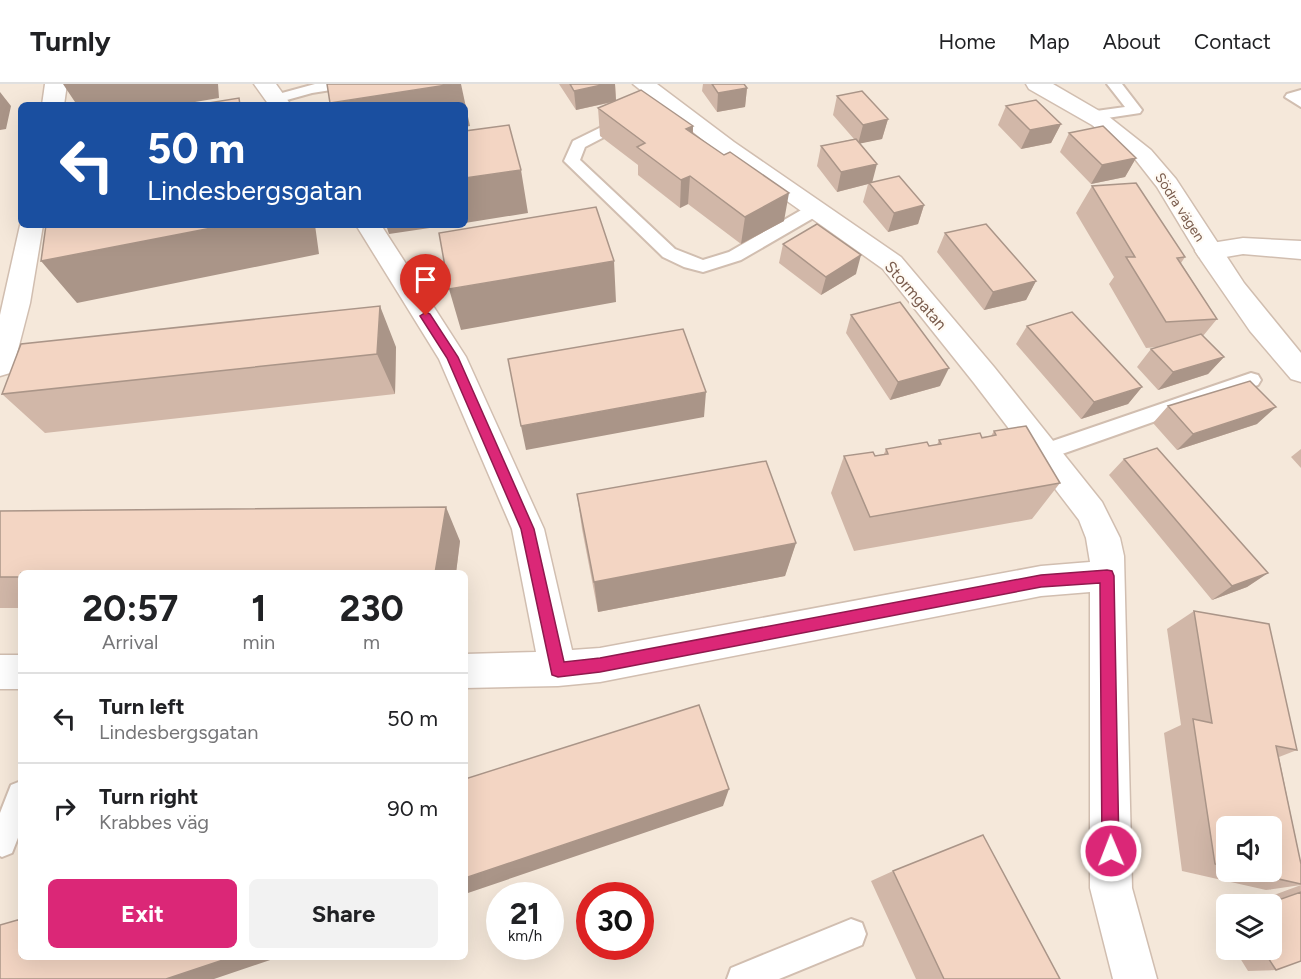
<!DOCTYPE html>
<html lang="en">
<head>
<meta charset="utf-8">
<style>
  :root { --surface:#fff; --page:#f2f2f2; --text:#202124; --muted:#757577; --line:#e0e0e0; --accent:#db2777 }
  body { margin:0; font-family:Figtree,sans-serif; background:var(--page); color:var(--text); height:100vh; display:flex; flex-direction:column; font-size:22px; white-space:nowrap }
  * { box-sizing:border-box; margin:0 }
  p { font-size:20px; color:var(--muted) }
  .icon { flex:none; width:33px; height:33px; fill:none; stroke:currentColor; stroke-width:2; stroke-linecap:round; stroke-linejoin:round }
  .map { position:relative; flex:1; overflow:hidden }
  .side { position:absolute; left:18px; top:486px; width:450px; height:390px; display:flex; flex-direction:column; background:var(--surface); border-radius:9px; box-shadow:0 6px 24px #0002 }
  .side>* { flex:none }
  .top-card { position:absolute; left:18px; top:18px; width:450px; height:126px; border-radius:9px; box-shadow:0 6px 24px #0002; background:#1a4fa0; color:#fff; overflow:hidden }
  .fabs { position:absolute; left:1216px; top:732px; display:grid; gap:12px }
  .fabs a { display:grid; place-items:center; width:66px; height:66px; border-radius:9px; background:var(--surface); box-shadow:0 6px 24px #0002; font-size:30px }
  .speed { position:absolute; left:486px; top:798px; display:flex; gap:12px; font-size:30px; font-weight:700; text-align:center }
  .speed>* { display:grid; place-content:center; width:78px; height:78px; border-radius:50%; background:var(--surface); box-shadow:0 6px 24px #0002; line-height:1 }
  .speed small { font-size:15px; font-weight:400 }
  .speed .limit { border:9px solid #d22; background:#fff; color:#111 }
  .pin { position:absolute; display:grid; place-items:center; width:51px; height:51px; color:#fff; margin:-62px -26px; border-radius:50% 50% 50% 0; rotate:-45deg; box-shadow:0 0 6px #0007 }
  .pin .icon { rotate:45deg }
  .me { position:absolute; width:66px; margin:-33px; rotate:359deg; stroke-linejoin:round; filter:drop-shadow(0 0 4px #0008) }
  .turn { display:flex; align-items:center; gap:21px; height:126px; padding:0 30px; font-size:27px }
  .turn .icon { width:78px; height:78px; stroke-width:2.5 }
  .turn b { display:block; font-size:42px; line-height:51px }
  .eta { display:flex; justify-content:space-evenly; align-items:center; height:102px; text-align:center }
  .eta b { font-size:36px; font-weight:700; line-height:42px }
  .primary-button { display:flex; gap:12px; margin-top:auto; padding:12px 30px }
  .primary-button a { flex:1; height:69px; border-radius:9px; background:var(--accent); color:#fff; font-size:24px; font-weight:700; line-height:69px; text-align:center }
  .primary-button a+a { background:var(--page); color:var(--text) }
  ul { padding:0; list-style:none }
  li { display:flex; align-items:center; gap:18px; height:90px; padding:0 30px; border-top:2px solid var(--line) }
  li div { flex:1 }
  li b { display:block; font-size:22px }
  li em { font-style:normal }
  header { display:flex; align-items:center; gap:36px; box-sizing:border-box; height:84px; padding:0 30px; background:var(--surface); border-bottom:2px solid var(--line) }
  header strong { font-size:28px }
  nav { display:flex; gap:33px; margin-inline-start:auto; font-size:21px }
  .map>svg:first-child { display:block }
</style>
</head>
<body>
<header>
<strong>Turnly</strong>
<nav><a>Home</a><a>Map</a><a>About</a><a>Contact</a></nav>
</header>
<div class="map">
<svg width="1301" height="895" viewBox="0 0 1301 895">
  <rect width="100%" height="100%" fill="#fdf6ec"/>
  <path fill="#f5e8da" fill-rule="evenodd" d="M0,0h1301v895h-1301zM21,21h444v120h-444zM21,489h444v384h-444zM1227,742h45v46h-45zM500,812h50v50h-50zM590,812h50v50h-50zM1227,820h45v46h-45z"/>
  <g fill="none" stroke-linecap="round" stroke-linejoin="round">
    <defs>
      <path id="service" d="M352,0l-2,3 -38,6 -36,10 -7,-4 2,-3 44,-12z
        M1107,0h15l20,26 -2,3 -46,7 -5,-2 -3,-3 3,-3 36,-5z
        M1301,6v17l-16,-10 2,-3z
        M628,30l5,2 3,3 -3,3 -48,25 -5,13 95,89 28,11 26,-8 81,-47h12l2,4 -2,4 -81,47 -38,12 -19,-5 -21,-10 -99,-96 9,-20z
        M1251,289l7,2 3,5 -3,5 -213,75 -7,-2 -4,-6 4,-6z
        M21,697v49l-9,23 -10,4 -2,-1v-43l11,-28z
        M851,835l11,4 4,11 -4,11 -83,34h-52l4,-11z"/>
      <path id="minor" d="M45,0h22l-3,21h-22z
        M254,0h22l15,21h-22z
        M633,0h24l77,58 167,115 93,110 108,135 18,36 4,18 8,332 25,91h-44l-23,-91v-296l-49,4 -441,86 -42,4 -93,2v-34l71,-2 -24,-123 -73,-170 -83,-134h25l85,132 78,172 28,121 28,-2 441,-82 49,-4 -4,-24 -7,-18 -105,-137 -91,-114 -165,-117z
        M21,137v4h22l-13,78 -16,62 -4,8 -10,3v-61z
        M1243,154l58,3v18l-58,-5 -35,6 -9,-3 -4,-6 4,-6z
        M0,571h21v34h-21z"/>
      <path id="tertiary" d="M1026,0h27l55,32 43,34 25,29 68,104 57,70v29l-10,-3 -41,-48 -49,-71 -44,-73 -22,-28 -43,-34 -63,-36z"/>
    </defs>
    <use href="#service" stroke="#d1beb0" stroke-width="4"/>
    <use href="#minor" stroke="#d1beb0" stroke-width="3"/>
    <use href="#tertiary" stroke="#d1beb0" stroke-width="3"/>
    <use href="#service" fill="#fff" fill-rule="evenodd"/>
    <use href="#minor" fill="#fff" fill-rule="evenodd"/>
    <use href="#tertiary" fill="#fff" fill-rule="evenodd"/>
  </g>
  <path fill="#d1b7a8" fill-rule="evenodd" d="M559,0h56l1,17 77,25v7l91,88 -43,23 -53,-40 -8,4 -42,-33v-10l-38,-29 -2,-28 15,-6 -37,8z
    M703,0h9l35,4 -2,19 -28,5 -15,-21z
    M837,12l51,23 -6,20 -22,4 12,39 52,23 -6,19 -30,8 -25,-30 5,-18 -31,8 -20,-26 4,-20 33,-7 -21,-24z
    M1006,22l55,18 -10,19 -30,6 -23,-24z
    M1069,49l67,25 -11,19 -34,7 -31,-32z
    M1092,102l93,71 -4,6 36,56 -14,17 21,21 -16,17 -50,16 -21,-23 14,-18 7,-2 -12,1 -37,-64 5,-7 -38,-64z
    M945,149l91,48 -10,19 -42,10 -47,-58z
    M783,160l73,30 -35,21 -42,-32z
    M851,231l89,71 -50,14 -44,-67z
    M1027,242l115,61 -14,17 -47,15 -65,-75z
    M396,263l-1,47 -350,39 -43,-39z
    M1168,322l89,18 -80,26 -24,-27z
    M994,347l66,52 -28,36 -178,32 -23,-58 13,-37h31l9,-2 2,-5 43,-3 8,-1 2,-5 52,-4z
    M1301,365v19l-10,-11z
    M1124,375l144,114 -21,14 -35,13 -103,-125z
    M577,410l219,49 -11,33 -187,36 -16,-83z
    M0,427l460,30 -4,32h-435v35h-21z
    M1194,527l103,139 -18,7 22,107v21l-35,5 -84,-19 -18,-138 17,-8 -14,-96zM1227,742l45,46h-45z
    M893,787l167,108h-144l-45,-98z
    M1301,801v76l-25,9 -28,1 -13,-21h37v-46h-22z
    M1227,829v23l-11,-19z"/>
  <path fill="#aa9588" d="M63,0h155l1,14 -42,7h-100z
    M453,0h8l9,42 -5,1v-22h-135v-2z
    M606,0h9l1,17 -40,9 -2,-19z
    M747,4l-2,19 -28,5 1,-19z
    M0,8l11,14 -5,23 -6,1z
    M888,35l-6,20 -24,5 5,-19z
    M1061,40l-10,19 -30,6 9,-19z
    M693,42l-1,27 -6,-24z
    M1136,74l-11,19 -34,7 11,-19z
    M877,80l-5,19 -35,9 4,-20z
    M521,86l7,43 -63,10v-45z
    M690,92l-2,28 -8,4 1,-28z
    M789,109l-5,28 -43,23 4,-27z
    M924,121l-6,19 -30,8 6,-19z
    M227,141h88l4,29 -242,49 -36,-42z
    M386,141h64l-61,9z
    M861,171l-5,19 -35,21 5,-18z
    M614,177l2,41 -155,28 -12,-41z
    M1036,197l-10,19 -42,10 9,-18z
    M380,222l16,41 -1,47 -18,-40z
    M1224,273l-16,17 -50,16 15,-18z
    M949,284l-9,18 -50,14 8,-18z
    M1142,303l-14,17 -47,15 13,-17z
    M706,308l-2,25 -178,33 -5,-24z
    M1276,323l-19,17 -80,26 16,-16z
    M446,423l14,34 -4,32h-21z
    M796,459l-11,33 -187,36 -4,-30z
    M1268,489l-21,14 -35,13 20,-14z
    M729,705l-6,17 -258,88v-16z
    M232,873h47l-65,22h-48z"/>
  <path fill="#f3d5c3" stroke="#aa9588" stroke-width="1.5" d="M327,0h126l-123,19z
    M570,0h36l-32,7z
    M712,0h32l3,4 -29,5z
    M641,6l52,36 -7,3 38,26 6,-3 59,41 -44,24 -55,-41 -9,4 -44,-33 8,-4 -47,-35z
    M862,7l26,28 -25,6 -26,-29z
    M239,14l1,7h-44z
    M1036,16l25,24 -31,6 -24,-24z
    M509,41l12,45 -56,8v-47z
    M1103,42l33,32 -34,7 -33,-32z
    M856,55l21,25 -36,8 -20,-26z
    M899,92l25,29 -30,8 -25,-30z
    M1136,99l49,74 -8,1 40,61 -51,3 -40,-65h9l-43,-71z
    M596,123l18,54 -165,28 -10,-56z
    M817,140l44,31 -35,22 -43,-33z
    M986,140l50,57 -43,11 -48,-59z
    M46,141h181l-186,36z
    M900,218l49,66 -51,14 -47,-67z
    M380,222l-3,48 -375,40 19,-50z
    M1072,228l70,75 -48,15 -67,-76z
    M683,245l23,63 -185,34 -13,-67z
    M1201,250l23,23 -51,15 -22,-23z
    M1250,297l26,26 -83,27 -25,-28z
    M1026,342l34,57 -190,34 -26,-61 29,-4 2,4 13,-2 -2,-5 41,-7 2,4 12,-2 -2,-4 41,-7 2,5 14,-3 -2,-4z
    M1157,364l111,125 -36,13 -108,-127z
    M766,377l30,82 -202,39 -17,-88z
    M446,423l-11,66h-414v4h-21v-66z
    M1194,527l75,13 28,126 -21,-4 25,118v20l-54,-12h25v-46h-45v41l-12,-3 -22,-145 19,4z
    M699,621l30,84 -264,89v-99z
    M983,751l77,144h-116l-51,-108z
    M1301,808v69l-25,9 -13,-20h9v-46h-5z
    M21,835v38h211l-66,22h-166v-54z"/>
  <path fill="#db2777" stroke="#8e194d" stroke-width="1.5" d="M426,228l4,2 28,43 76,172 30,133 36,-4 441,-83 66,-5 5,1 2,5 5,275 -2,6 -6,3 -6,-3 -3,-6 -2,-268 -59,4 -441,85 -42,5 -6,-2 -31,-146 -74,-171 -27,-42z"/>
  <g text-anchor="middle" stroke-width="4.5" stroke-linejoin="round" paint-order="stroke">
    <g font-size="14" fill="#7a5c4d" stroke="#fffaf3">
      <text transform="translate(1180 123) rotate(57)" y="5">Södra vägen</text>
    </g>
    <g font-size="16" fill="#7a5c4d" stroke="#fffaf3">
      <text transform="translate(916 211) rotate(49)" y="6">Stormgatan</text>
    </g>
  </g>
</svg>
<div class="fabs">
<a><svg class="icon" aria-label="sound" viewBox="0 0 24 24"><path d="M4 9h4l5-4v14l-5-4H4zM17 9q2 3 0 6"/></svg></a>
<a><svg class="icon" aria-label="layers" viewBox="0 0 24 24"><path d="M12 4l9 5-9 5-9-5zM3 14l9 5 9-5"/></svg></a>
</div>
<div class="speed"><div>21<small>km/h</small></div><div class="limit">30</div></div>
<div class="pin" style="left:426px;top:232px;background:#d93025"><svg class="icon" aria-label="arrive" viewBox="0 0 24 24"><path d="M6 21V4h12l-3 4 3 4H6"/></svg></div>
<svg class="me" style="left:1111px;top:767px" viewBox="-20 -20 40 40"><circle r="17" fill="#db2777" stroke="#fff" stroke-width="3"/><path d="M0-11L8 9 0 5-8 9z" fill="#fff"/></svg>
<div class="top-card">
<div class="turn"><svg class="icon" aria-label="left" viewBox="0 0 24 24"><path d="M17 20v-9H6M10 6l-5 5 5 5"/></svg><div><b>50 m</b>Lindesbergsgatan</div></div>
</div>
<section class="side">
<div class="eta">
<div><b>20:57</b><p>Arrival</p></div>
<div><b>1</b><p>min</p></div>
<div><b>230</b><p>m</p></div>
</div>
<ul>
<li><svg class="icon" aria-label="left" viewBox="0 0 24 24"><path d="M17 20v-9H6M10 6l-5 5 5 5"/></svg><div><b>Turn left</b><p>Lindesbergsgatan</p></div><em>50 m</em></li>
<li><svg class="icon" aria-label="right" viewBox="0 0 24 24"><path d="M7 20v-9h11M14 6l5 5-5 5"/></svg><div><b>Turn right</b><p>Krabbes väg</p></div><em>90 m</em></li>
</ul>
<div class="primary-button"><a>Exit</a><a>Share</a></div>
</section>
</div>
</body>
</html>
